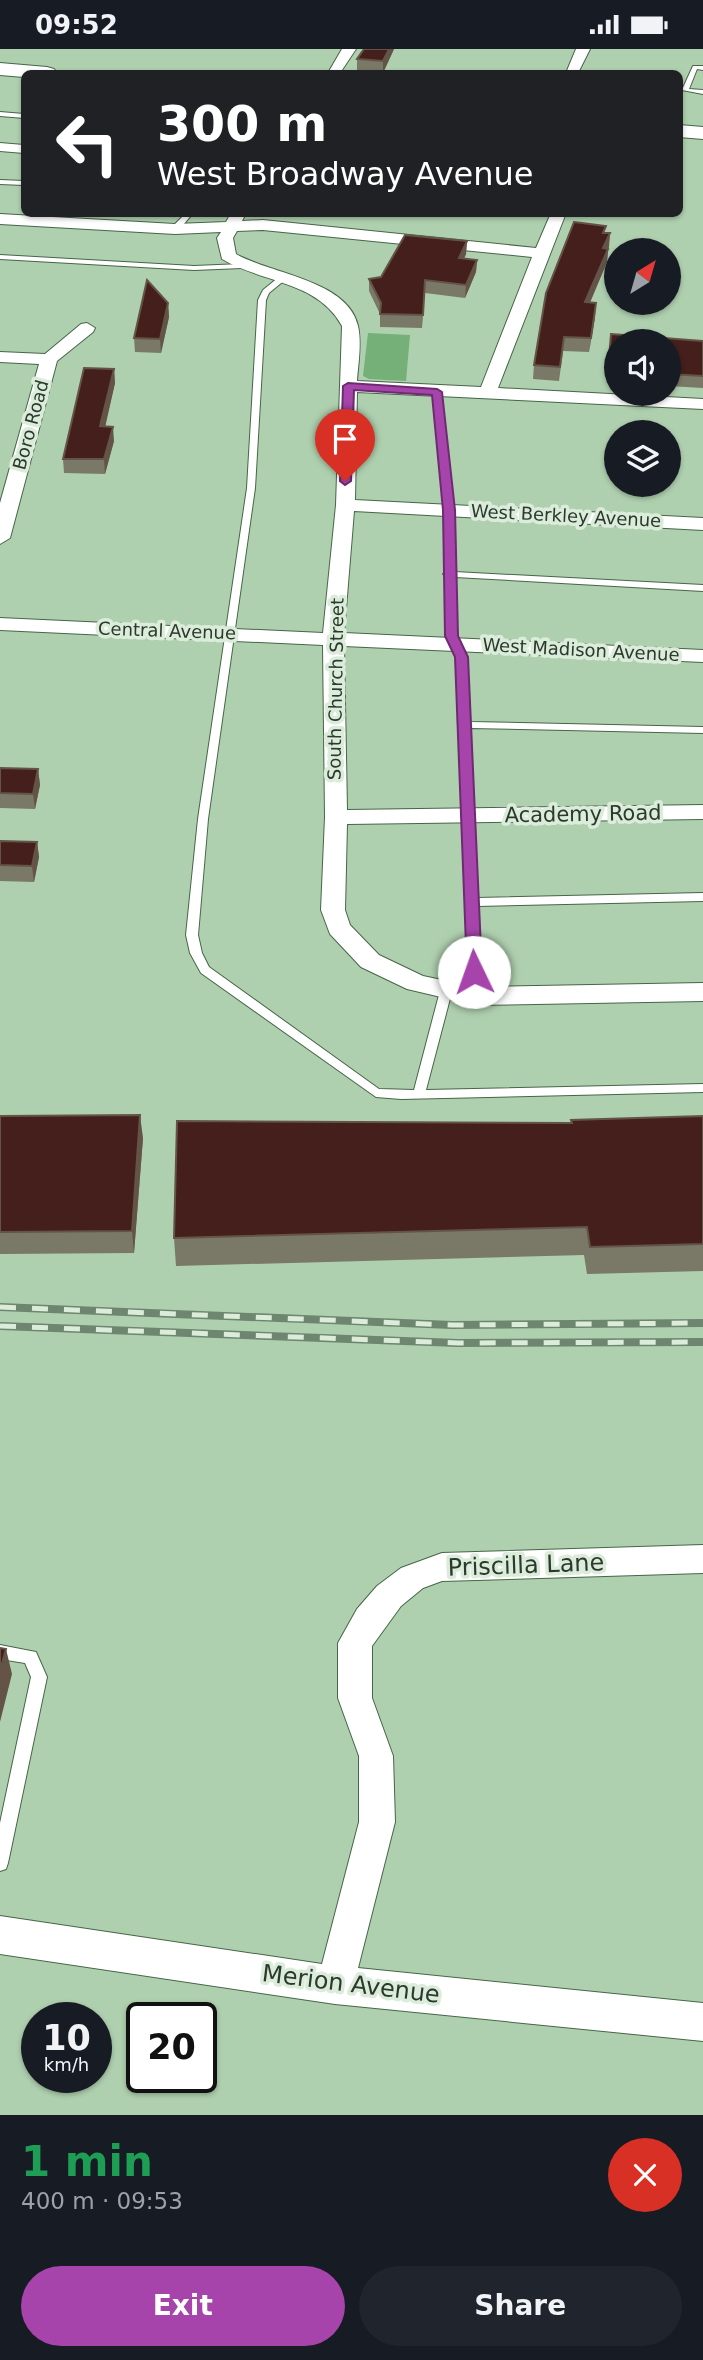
<!DOCTYPE html>
<html lang="en">
<head>
<meta charset="utf-8">
<style>
  :root { --surface:#171b24; --page:#20242c; --text:#f1f3f6; --muted:#9ea1a6; --accent:#a644ab }
  body { margin:0; font-family:"DejaVu Sans",sans-serif; background:var(--page); color:var(--text); height:100vh; display:flex; flex-direction:column; font-size:26px; white-space:nowrap }
  * { box-sizing:border-box; margin:0 }
  p { font-size:23px; color:var(--muted) }
  .icon { flex:none; width:38px; height:38px; fill:none; stroke:currentColor; stroke-width:2; stroke-linecap:round; stroke-linejoin:round }
  .map { position:relative; height:2066px; overflow:hidden }
  .sheet { display:flex; flex-direction:column; background:var(--surface); flex:1 }
  .sheet>* { flex:none }
  .top-card { position:absolute; left:21px; top:21px; width:662px; height:147px; border-radius:10px; box-shadow:0 2px 5px #0004; background:#202124; color:#fff; overflow:hidden }
  .needle { width:46px; rotate:37deg }
  .tools { position:absolute; left:604px; top:189px; display:grid; gap:14px }
  .tools a { display:grid; place-items:center; width:77px; height:77px; border-radius:50%; background:var(--surface); box-shadow:0 2px 5px #0004; font-size:35px }
  .speed { position:absolute; left:21px; top:1953px; display:flex; gap:14px; font-size:35px; font-weight:700; text-align:center }
  .speed>* { display:grid; place-content:center; width:91px; height:91px; border-radius:50%; background:var(--surface); box-shadow:0 2px 5px #0004; line-height:1 }
  .speed small { font-size:18px; font-weight:400 }
  .speed .limit { border:4px solid #111; border-radius:10px; background:#fff; color:#111 }
  .pin { position:absolute; display:grid; place-items:center; width:60px; height:60px; color:#fff; margin:-72px -30px; border-radius:50% 50% 50% 0; rotate:-45deg; box-shadow:0 0 7px #0007 }
  .pin .icon { rotate:45deg }
  .me { position:absolute; width:77px; margin:-38px; rotate:357deg; stroke-linejoin:round; filter:drop-shadow(0 0 5px #0008) }
  .turn { display:flex; align-items:center; gap:24px; height:147px; padding:0 21px; font-size:32px }
  .turn .icon { width:91px; height:91px; stroke-width:2.5 }
  .turn b { display:block; font-size:49px; line-height:60px }
  .round { display:grid; place-items:center; flex:none; width:74px; height:74px; border-radius:37px; background:var(--page) }
  .headline { display:flex; align-items:center; justify-content:space-between; height:119px; padding:0 21px }
  h1 { font-size:42px; font-weight:600; line-height:52px; color:#1e9e55 }
  .action { display:flex; gap:14px; margin-top:auto; padding:14px 21px }
  .action a { flex:1; height:80px; border-radius:42px; background:var(--accent); color:#fff; font-size:28px; font-weight:600; line-height:80px; text-align:center }
  .action a+a { background:var(--page); color:var(--text) }
  .status { display:flex; justify-content:space-between; align-items:center; height:49px; padding:0 35px; background:var(--surface); direction:ltr }
  .status svg { height:19px; fill:currentColor }
  .map>svg:first-child { display:block }
</style>
</head>
<body>
<div class="status"><b>09:52</b><svg viewBox="0 0 49 12"><path d="M0 12V9h3v3zM5 12V6h3v6zM10 12V3h3v9zM15 12V0h3v12zM26 1h20v11H26zM47 4h2v5h-2z"/></svg></div>
<div class="map">
<svg width="703" height="2066" viewBox="0 0 703 2066">
  <rect width="100%" height="100%" fill="#afd0af"/>
  <path fill="#74b077" d="M368,284l42,2 -4,46 -37,-2 -6,-3z"/>
  <g fill="none" stroke-linecap="round" stroke-linejoin="round">
    <defs>
      <path id="service" d="M693,17h10v4l-6,-1 -8,20 14,1v4l-21,-4z
        M0,63l24,2v4l-24,-2z
        M0,131l24,1v4l-24,-1z
        M186,164h7l-15,18h-6v-4z
        M0,206l194,11 48,-2 4,2 -4,2 -48,2 -194,-11z
        M279,228l7,2 -17,14 -3,7 -11,188 -47,331 -10,116 4,18 7,14 170,122 35,1 26,-99 6,-4 6,4 -26,99 277,-6v8l-302,7 -25,-2 -175,-124 -11,-20 -4,-18 12,-116 49,-331 11,-188 5,-10z
        M434,341l7,2 12,118 2,62 248,13v6l-248,-14 1,59 11,22 3,64 233,5v6l-233,-5 7,170 226,-5v8l-226,5 4,90 -6,4 -6,-4 -9,-269 -2,-2 -1,-67 -11,-22 -1,-60 -2,-2 2,-2v-62z
        M0,1596l36,7 11,25 -39,186 -2,6 -6,2v-48l31,-146 -6,-14 -25,-4z"/>
      <path id="minor" d="M342,0h14l-16,24h-12z
        M576,0h14l-12,24h-12z
        M0,94l24,2v8l-24,-2z
        M231,164h15l-4,8 21,-1 273,28 15,-35h15l-68,175 205,11v10l-346,-17 -2,108 348,18v12l-349,-19 -10,122 359,17v12l-359,-16 3,164 356,-5v14l-356,5 -2,86 5,15 29,30 44,21 52,11 228,-4v18l-228,4 -68,-16 -46,-22 -31,-33 -9,-24 4,-93 -2,-172 -323,-15v-12l323,15 13,-128 6,-179c-24,-45 -80,-43 -120,-67l-5,-21 4,-6 -46,2 -175,-10v-10l175,10 51,-2zM263,181l269,27 -51,130 -124,-6c1,-16 5,-38 1,-55 -10,-46 -87,-52 -122,-72l-3,-16 4,-7z
        M87,274l8,5 -2,4 -36,29 -47,177 -10,6v-41l39,-139 -39,-2v-10l45,2 36,-30z
        M703,1496v28l-261,8 -19,7 -22,18 -29,40v52l21,58 2,66 -37,146 345,35v38l-368,-37 -335,-50v-38l322,48 37,-142v-66l-21,-58v-55l19,-34 20,-23 24,-18 41,-15z"/>
      <path id="primary" d="M0,14l47,4 7,2 3,4h-33v4l-24,-2z
        M679,76l24,2v12l-24,-2z"/>
    </defs>
    <use href="#service" stroke="#476548" stroke-width="2"/>
    <use href="#minor" stroke="#476548" stroke-width="2"/>
    <use href="#primary" stroke="#476548" stroke-width="2"/>
    <use href="#service" fill="#fff" fill-rule="evenodd"/>
    <use href="#minor" fill="#fff" fill-rule="evenodd"/>
    <use href="#primary" fill="#fff" fill-rule="evenodd"/>
    <defs>
      <path id="rail" d="M0,1258l452,18 251,-2
        M0,1277l458,17 245,-1"/>
    </defs>
    <use href="#rail" stroke="#6e866f" stroke-width="8"/>
    <use href="#rail" stroke="#dbecdb" stroke-width="5" stroke-dasharray="16" stroke-linecap="butt"/>
  </g>
  <path fill="#7a7866" d="M394,0l-11,24 -26,-2v-12z
    M606,184h4l-3,29 -17,41 5,14 -6,35 -26,-1 -4,30 -26,-2 1,-14z
    M467,192l-1,13 -2,5 13,1 -1,12 -11,26 -40,-5 -3,35 -42,-1v-13l-11,-23v-12l12,-2z
    M168,254l1,14 -8,36 -26,-1 -1,-14z
    M611,285l92,7v47l-35,-2v-45h-52v41h-9z
    M114,320l1,14 -10,43 9,15 -9,33 -41,-1 -1,-14z
    M0,719l38,1 2,16 -5,24 -35,-1z
    M0,792l37,1 2,15 -5,25 -34,-1z
    M0,1067l143,22 -9,115 -134,1z
    M703,1067v155l-116,3 -3,-19 -408,11 -2,-28 397,-115v-3z"/>
  <path fill="#645448" d="M389,0h5l-11,24v-12z
    M610,184l-1,14 -7,15 1,-14z
    M467,192l-1,13 -8,17 1,-13z
    M608,200l-1,13 -23,54 1,-14z
    M477,211l-1,12 -11,26 1,-13z
    M168,254l1,14 -8,36 -1,-14z
    M596,254l-1,14 -6,35z
    M114,320l1,14 -13,58 -2,-15z
    M113,378l1,14 -9,33 -1,-15z
    M38,720l2,16 -5,24 -2,-15z
    M37,793l2,15 -5,25 -2,-16z
    M140,1066l3,23 -9,115 -2,-22z
    M6,1600l6,25 -12,48v-51z"/>
  <path fill="#441f1c" stroke="#645448" stroke-width="2" d="M364,0h25l-6,12 -26,-2z
    M574,173l32,4 -3,7h7l-7,15 5,1 -23,53 11,1 -5,35 -27,-1 -4,30 -26,-2 12,-72z
    M405,186l62,6 -8,17 18,2 -11,25 -41,-5 -2,35 -43,-1 1,-11 -12,-24 12,-2z
    M147,231l21,23 -8,36 -26,-1z
    M611,285l92,7v35l-35,-2v-33h-52v30l-8,-1z
    M84,319l30,1 -14,57 13,1 -9,32h-41z
    M0,719l38,1 -5,25 -33,-1z
    M0,792l37,1 -5,24 -32,-1z
    M140,1066l-8,116 -132,1v-116z
    M703,1067v128l-113,3 -3,-20 -413,11 3,-117 395,2 -1,-3z
    M0,1599l6,1 -6,22z"/>
  <path fill="#a644ab" stroke="#6c2c6f" stroke-width="2" d="M348,334l89,6 5,3 13,118 3,126 10,21 14,315 -8,5 -7,-5 -12,-315 -10,-21 -2,-126 -11,-115 -78,-5 -3,91 -6,4 -5,-4 3,-95z"/>
  <g text-anchor="middle" stroke-width="7" stroke-linejoin="round" paint-order="stroke">
    <g font-size="18" fill="#2c3a2d" stroke="#dbecdb">
      <text transform="translate(31 376) rotate(-75)" y="6">Boro Road</text>
      <text transform="translate(566 467) rotate(3)" y="6">West Berkley Avenue</text>
      <text transform="translate(167 582) rotate(2)" y="6">Central Avenue</text>
      <text transform="translate(581 601) rotate(3)" y="6">West Madison Avenue</text>
      <text transform="translate(336 640) rotate(-89)" y="6">South Church Street</text>
    </g>
    <g font-size="21" fill="#2c3a2d" stroke="#dbecdb">
      <text transform="translate(583 765) rotate(-1)" y="7">Academy Road</text>
    </g>
    <g font-size="24" fill="#2c3a2d" stroke="#dbecdb">
      <text transform="translate(526 1516) rotate(-2)" y="8">Priscilla Lane</text>
      <text transform="translate(351 1935) rotate(7)" y="8">Merion Avenue</text>
    </g>
  </g>
</svg>
<div class="tools">
<a><svg class="needle" viewBox="-14 -14 28 28"><path d="M0-13l5 13h-10z" fill="#e53935"/><path d="M0 13l5-13h-10z" fill="#9ea1a6"/></svg></a>
<a><svg class="icon" aria-label="sound" viewBox="0 0 24 24"><path d="M4 9h4l5-4v14l-5-4H4zM17 9q2 3 0 6"/></svg></a>
<a><svg class="icon" aria-label="layers" viewBox="0 0 24 24"><path d="M12 4l9 5-9 5-9-5zM3 14l9 5 9-5"/></svg></a>
</div>
<div class="speed"><div>10<small>km/h</small></div><div class="limit">20</div></div>
<div class="pin" style="left:345px;top:432px;background:#d93025"><svg class="icon" aria-label="arrive" viewBox="0 0 24 24"><path d="M6 21V4h12l-3 4 3 4H6"/></svg></div>
<svg class="me" style="left:474px;top:923px" viewBox="-20 -20 40 40"><circle r="19" fill="#fff"/><path d="M0-13L10 11 0 6-10 11z" fill="#a644ab"/></svg>
<div class="top-card">
<div class="turn"><svg class="icon" aria-label="left" viewBox="0 0 24 24"><path d="M17 20v-9H6M10 6l-5 5 5 5"/></svg><div><b>300 m</b>West Broadway Avenue</div></div>
</div>
</div>
<section class="sheet">
<div class="headline"><div><h1>1 min</h1><p>400 m · 09:53</p></div><a class="round" style="background:#d93025;color:#fff"><svg class="icon" aria-label="close" viewBox="0 0 24 24"><path d="M6 6l12 12M18 6L6 18"/></svg></a></div>
<div class="action"><a>Exit</a><a>Share</a></div>
</section>
</body>
</html>
